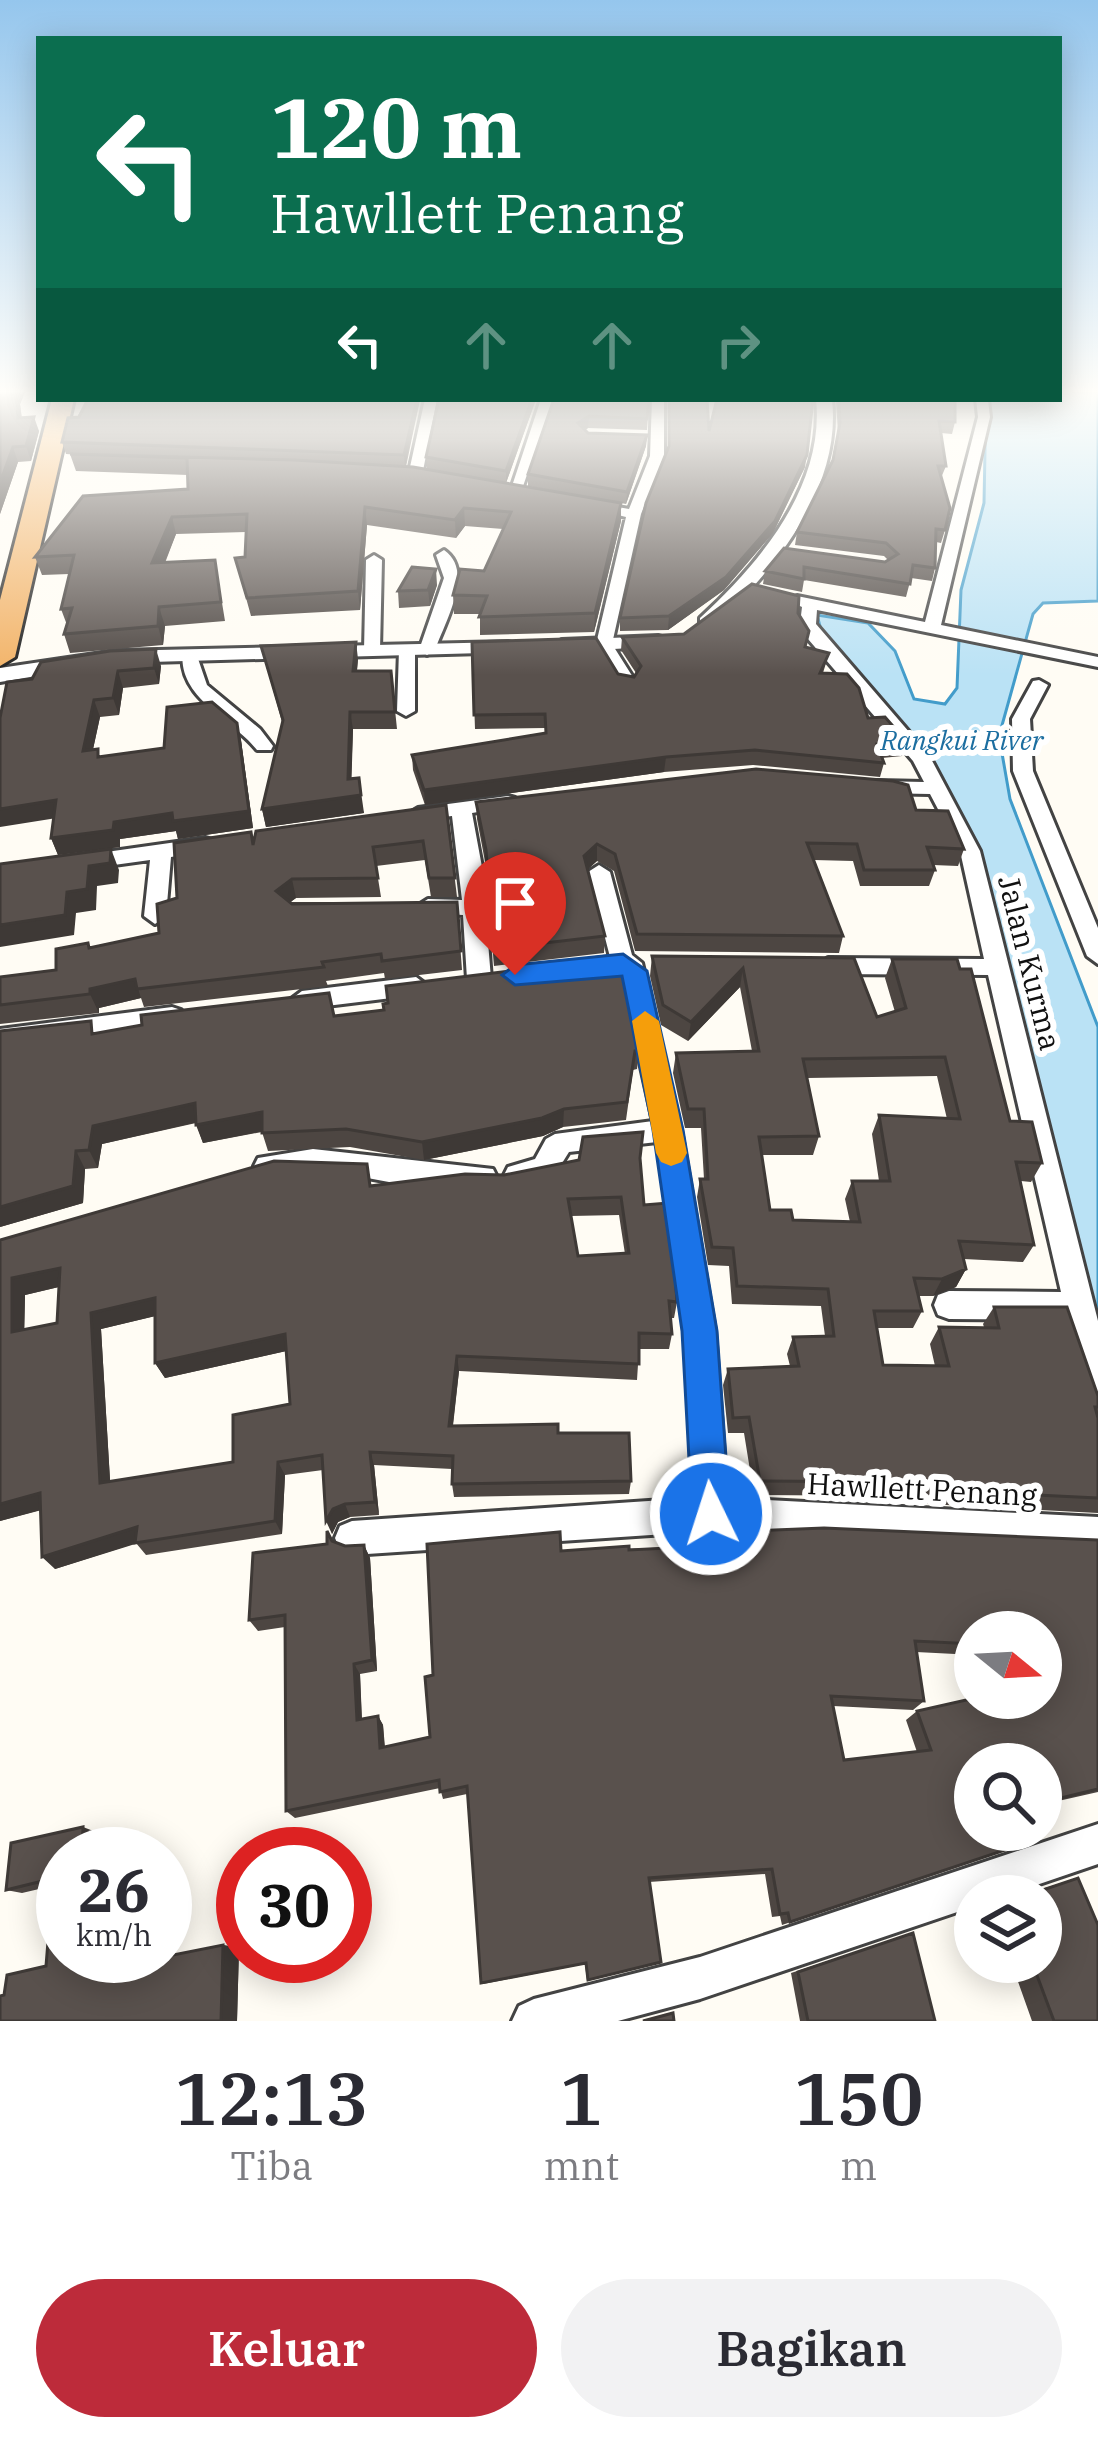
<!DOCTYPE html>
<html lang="id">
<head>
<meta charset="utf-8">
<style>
  :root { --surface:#fff; --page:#f2f2f3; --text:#2b2b33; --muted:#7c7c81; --accent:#bd2b3a }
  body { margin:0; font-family:"IBM Plex Serif",serif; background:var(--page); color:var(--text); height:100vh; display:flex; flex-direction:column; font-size:45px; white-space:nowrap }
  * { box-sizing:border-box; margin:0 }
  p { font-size:39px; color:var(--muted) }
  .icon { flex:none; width:66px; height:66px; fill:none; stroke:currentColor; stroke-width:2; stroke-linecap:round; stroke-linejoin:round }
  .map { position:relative; height:2021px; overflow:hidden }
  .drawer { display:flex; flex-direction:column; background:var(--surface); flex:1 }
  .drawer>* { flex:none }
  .banner { position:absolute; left:36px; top:36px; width:1026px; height:366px; border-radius:0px; box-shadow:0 6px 30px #0003; background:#0b6e4f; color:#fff; overflow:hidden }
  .needle { width:78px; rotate:108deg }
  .controls { position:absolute; left:954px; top:1611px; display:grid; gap:24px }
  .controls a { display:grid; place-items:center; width:108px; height:108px; border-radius:50%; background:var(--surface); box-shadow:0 6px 30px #0003; font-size:60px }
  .speed { position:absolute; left:36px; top:1827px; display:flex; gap:24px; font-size:60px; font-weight:700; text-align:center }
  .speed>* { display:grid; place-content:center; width:156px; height:156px; border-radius:50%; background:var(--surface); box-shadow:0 6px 30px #0003; line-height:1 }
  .speed small { font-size:30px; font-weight:400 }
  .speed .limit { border:18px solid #d22; background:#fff; color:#111 }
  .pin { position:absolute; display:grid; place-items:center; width:102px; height:102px; color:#fff; margin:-123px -51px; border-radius:50% 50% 50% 0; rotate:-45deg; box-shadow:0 0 12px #0007 }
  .pin .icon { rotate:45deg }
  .me { position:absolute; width:132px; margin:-66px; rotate:356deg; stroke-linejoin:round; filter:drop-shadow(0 0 9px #0008) }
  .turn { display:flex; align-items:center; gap:42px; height:252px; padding:0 36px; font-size:54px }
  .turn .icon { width:156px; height:156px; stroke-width:2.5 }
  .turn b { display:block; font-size:84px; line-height:102px }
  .lanes { display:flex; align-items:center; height:114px; padding:0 36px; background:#0003; justify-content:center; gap:60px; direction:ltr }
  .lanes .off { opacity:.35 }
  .eta { display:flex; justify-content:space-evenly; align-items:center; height:204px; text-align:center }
  .eta b { font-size:72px; font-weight:600; line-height:84px }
  .action { display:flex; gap:24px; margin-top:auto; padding:24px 36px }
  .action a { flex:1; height:138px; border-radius:72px; background:var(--accent); color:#fff; font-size:48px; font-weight:600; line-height:138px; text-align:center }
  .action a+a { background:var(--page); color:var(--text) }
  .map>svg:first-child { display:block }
</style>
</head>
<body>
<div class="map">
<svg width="1098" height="2021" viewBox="0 0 1098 2021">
  <rect width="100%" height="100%" fill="#fffcf4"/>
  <path fill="#bae2f5" stroke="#429cca" stroke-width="3" d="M1059,392h39v209l-55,2 -10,11 -34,122 11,63 88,228v296l-133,-501 -30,-53 -114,-139 -4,-15 51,8 27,28 19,48 31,5 12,-16 4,-98 23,-87 2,-104h73z"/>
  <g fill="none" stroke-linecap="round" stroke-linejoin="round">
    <defs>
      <path id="minor" d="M425,399h12l-15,77 -7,4 -7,-4z
        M541,399h12l-33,96 -12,3z
        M652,399h12v57l-23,58 -29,130 24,38 -9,5 -6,-1 -25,-42 30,-127 -44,-11 7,-4 40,7 21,-53z
        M976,399h12l2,18 -49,208 157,32v10l-281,-57 -1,14 113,131 51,96 118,470v78l-11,-4 -19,-75 -119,-1 -11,-4 -4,-10 4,-10 11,-4 112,1 -73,-317 -160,-1 -12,-8 12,-8 156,1 -24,-108 -30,-57 -53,-1 -10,-6 10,-6 47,1 -11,-21 -105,-122 -8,-15 2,-17 -13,-6 8,-5 128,26 53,-205z
        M444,550c31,21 1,72 -9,100l-8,5 -8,-5 25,-72 -8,-23z
        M374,555l8,5 -2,90 -8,5 -8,-5 2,-90z
        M407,645l8,5v61l-9,5 -9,-5 2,-61z
        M183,650h12l12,35 53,44 13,17 -2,4h-14c-25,-32 -81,-52 -74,-100z
        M1039,680l9,5 -18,34 3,52 65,157v36l-11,-8 -74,-185 -1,-52 21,-38z
        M508,796l7,2v8l-43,7 10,54 9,112 -12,8 -12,-8 -4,-64 -35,-2 -11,-7 11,-7 34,1 -10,-84 -34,4 -10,-6 10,-6z
        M205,838l7,2 3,5 -3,5 -41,7 -5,59 -11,8 -11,-8 6,-56 -65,9 -11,-7 11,-7z
        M599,865l11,7 22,83 10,8 39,167 34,201 12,167 371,19v34l-387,-20 -359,24 -12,-5 -5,-12 5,-12 12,-5 341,-23 -8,-167 -28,-189 -88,10 -15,24 -36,10 -10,-3 -4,-8 4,-8 27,-8 11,-20 9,-5 98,-13 -33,-149 -32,3 -12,-8 4,-6 30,-4 -22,-85z
        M416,977l12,9 -12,9 -114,14 -12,-9 12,-9z
        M172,1007l9,3 3,6 -3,6 -181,25v-18z
        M313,1149l180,20 4,8 -4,8c-47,17 -128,-13 -179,-14 -19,0 -37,9 -56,3l-4,-8 4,-8z
        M1098,1824v40l-94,32h-29v10l-275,93 -82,22h-106l7,-15 15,-7 166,-42z"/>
      <path id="tertiary" d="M816,399h16c10,88 -56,170 -118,227h-14v-8c61,-56 125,-133 116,-219z
        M658,636l7,2v8l-103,6 -11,-6 11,-6z
        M508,642l7,2v8l-400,11 -115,19v-14l115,-17z"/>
      <path id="trunk" d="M52,399h22l-59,258 -15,9v-66z"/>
    </defs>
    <use href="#minor" stroke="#434343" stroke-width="6"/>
    <use href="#tertiary" stroke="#434343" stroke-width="6"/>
    <use href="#trunk" stroke="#212121" stroke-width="6"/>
    <use href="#minor" fill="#fff" fill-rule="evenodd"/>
    <use href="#tertiary" fill="#fff" fill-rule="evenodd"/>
    <use href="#trunk" fill="#f2b368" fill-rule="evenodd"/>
  </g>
  <path fill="#4d4642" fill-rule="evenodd" d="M0,392h25l-5,12 2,14 17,13 -8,30 -13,1 -18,52z
    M88,399h332l-14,68 215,36v18l-27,111 -114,3v-21h-26l-1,-19 31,-24 19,-42 -38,-3 -9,12 -89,-13 -7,85 -109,6 -16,-58 10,-1 1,-25 -70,2 -11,29 50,-3 10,61 -60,5 -2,19 -93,8 -6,-19 3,-9 -6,-16 8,-35 -27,1 -7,-18 153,-68v-14l-112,-4 -6,-17 14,1 -18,-1 -4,-12z
    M439,399h97l-30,84 -79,-14 -1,-12z
    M554,399h95l-2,31 -59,-2 -3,2 3,3 59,2 -1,11 -20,58 -98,-18v-12z
    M836,399h119v23l-3,12 -11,-1 5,33 -5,12 4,52 -4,13 -5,-1 -1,26 -3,13 -21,-3 -5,19 -102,-17 -2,12 -39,-8 2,-13 19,-23 101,14 3,-2 -4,-4 -89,-11 2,-13 36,-72 5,-26z
    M709,431l96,36 -32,66 -49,57 -56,40 -48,1v-13l48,-170z
    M437,585l-7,21 -31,2 -1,-17z
    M798,613l8,34 23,6 -6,20 45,45 38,23 -4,15 -20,2 2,5 -4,14 -127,-12 -89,7 -239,33 -12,-35 -1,-15 133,-22v-5l-70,1 -3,-87 162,35 2,-4 -15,-23 1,-13 62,-3z
    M261,646l97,13 -1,12h34l6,58h-44l-2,50 13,34 -98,14 -4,-18 20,-87z
    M161,666l-2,18 -36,4 -4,27 -19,2 -7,32 8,8 63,-9 73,-25 4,17 12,88 -75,11 -2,-8 -56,8v8l-62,8 -7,-17 2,-19 -46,-137z
    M476,802l440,8 48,39 -6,17 -25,-1 2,5 -6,16h-69l-7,-25 -39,-1 29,76 -4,17 -204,-2 -21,-80 -17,-10 -9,8 17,67 -1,17 -110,13 -8,-99 -9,-48z
    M446,805l11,92h-26l-6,-37 -49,6 5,31 -85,1 -6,4h167l5,68 -77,9 -1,-6 -58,8 2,5 -184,21 -3,-9 -42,10v5l-99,11v-47l56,-7 32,-27 2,4 69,-14 18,-35 74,-66 3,9z
    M652,956l202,2 23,59 18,-5 -10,-34 7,-19 150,204 -11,19 -10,-1 13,64 -11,17 -59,-3 2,10 -10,18 -23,9h-15l4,15 -9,17h-36l6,37 52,1 -5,-22 9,-17h45l-1,-3 11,-17 104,89v117l-209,-11 -1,-6 -134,-1 -10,-62h-16l-5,-48 5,-16 62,-3 -3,-12 6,-17 32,-1 -4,-30 -89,-2 -3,-38 -21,-1 -11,-68 3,-18h4l-3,-51h-16l-12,-55 3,-20 76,-2 -12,-64 -52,54 -27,-16 -11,-49zM937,1076l10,43 -68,-4 -7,19 7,47h-27l-7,18 5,23 -57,-2 -23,-10 -8,-55h51l6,-19 -12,-58z
    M334,1016l305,35 -2,18 -4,1 -7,50 -63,7 -20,9 -119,24 -74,-13 -82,4 -6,-19 -59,11 -7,-20 -94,21 -4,24 -13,1 -2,34 -83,24 97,-194z
    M640,1160l4,45 33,97 -3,16h-3l1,16 -3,15h-30l-2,31 -178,-9 -6,55 105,7 73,48 -2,13 -175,3 -2,-13v-15l-78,-4 5,50 -29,2 -12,5 -6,12 -9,-64 -38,5 -3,59 -136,21 -10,-12 -81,26 -15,-59 -40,11v-281l371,-54 133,-11zM619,1215l6,39 -47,2 -7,-40zM59,1287l-2,36 -33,7 1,-35zM155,1316v47l10,15 121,-27 4,53 -57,58 -123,19 -9,-152z
    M746,1531l352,9v252l-53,12 6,21 -10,3v-64l-66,66h61l-13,2 3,11 -244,82 -2,-9 -8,1 -7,-43 -116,8 12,80 -74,19 -2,-17 -102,20 -2,-1 -14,-189 -24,5 -3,-11 -145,30 -9,-7 -1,-184 -27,4 -9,-11 78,-76 5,-3 13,5 19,-1 6,13 7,113 -17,3 2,45 16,-3 5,9 2,22 45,-10 3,-62 128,-124 179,-6zM975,1632h66v66l-124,13 -11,9 11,32 -73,8 -11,-54 80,4 11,-9 -8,-49 59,3z
    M96,1832l-33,124h76l-1,6 85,-17 16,3 -2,73h-237l4,-26 42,-29 6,-80 -30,7 -16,-3z
    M1078,1878l20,143h-66l-21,-59h30l-23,-66z
    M913,1933l22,88h-135l-9,-48z"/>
  <path fill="#3e3936" d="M14,392h11l-5,12 3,29 -5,-15z
    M417,399h3l-15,68 -1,-12z
    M532,399h4l-30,84v-12z
    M589,416l-1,12 -10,7v-12z
    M34,417l5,14 -8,30 -5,-15z
    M647,435l-1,11 -20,58 1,-12z
    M13,447l5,15 -18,52v-31z
    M807,455l-2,12 -32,66 -49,57 -56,40 1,-14z
    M621,503v18l-27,111 1,-19z
    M365,507l2,18 -7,85 -2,-19z
    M464,508l1,18 -9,12 -1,-18z
    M172,517l4,17 -19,47 -5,-18z
    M436,569l1,16 -7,21 -2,-16z
    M159,607l6,19 -2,19 -5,-19z
    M356,642l2,17 -3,29 -2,-17z
    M156,649l5,17 -2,18 -5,-16z
    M118,671l5,17 -4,27 -6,-17z
    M94,700l6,17 -11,51 -6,-17z
    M350,712l3,17 -2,68 -3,-18z
    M237,723l4,17 12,88 -75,11 -2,-8 -56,8v8l-62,8 -7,-17 63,-16z
    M666,757l-2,15 -239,33 -1,-15z
    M359,778l5,35 -98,14 -4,-18z
    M56,800l7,17 -63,10v-18z
    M597,844v17l-13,12v-17z
    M111,849l8,21 -1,13 -21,3 -1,24 -20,3 -2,22 -74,12v-22l67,-33 22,-26z
    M292,879l4,19 -16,12 -4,-19z
    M743,968l-3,19 -52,54 3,-19z
    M135,979l6,19 -42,10v5l-9,-19v-5z
    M195,1103l7,18 -100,23 -4,24 -9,-18 4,-24z
    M564,1109l-1,18 -20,9 -119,24 -2,-18z
    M262,1112l6,18 -65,13 -7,-18z
    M76,1151l9,18 -2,34 -83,24v-20z
    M60,1268l11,16 -46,11 -1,53 -12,-16v-54z
    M966,1269l-10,18 -23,9 9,-17z
    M155,1298l9,16 -63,15 10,167 -11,-13 -9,-170z
    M285,1334l6,16 -126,28 -10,-15z
    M457,1356l2,15 -8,69 -2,-14z
    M370,1452l4,13 5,50 -4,-13z
    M278,1462l7,13 -3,59 -7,-13z
    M40,1493l13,14 -53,14v-17z
    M345,1504l5,13 -12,5 -6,12 -6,-13 7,-12z
    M137,1527l11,13 -93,29 -13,-12z
    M364,1545l6,13 7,113 -5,-11z
    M354,1664l6,10 2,54 -5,-8z
    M378,1716l5,9 2,31 -5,-8z
    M83,1827l13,5 -1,22h-13z
    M223,1945l16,3 -2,73h-16z
    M118,1956h21l-1,12 -20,-2z"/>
  <path fill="#59514d" stroke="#3e3936" stroke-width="3" fill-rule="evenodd" d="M0,392h14l-1,2h3l2,24 16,-1 -8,29 -13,1 -13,36z
    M417,399l-13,56 -342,-13 6,-24 11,-1 9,-18z
    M439,399h93l-26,72 -80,-14z
    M554,399h95l-2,20 -58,-3 -11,7 10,10 59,2 -20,57 -99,-18z
    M669,399h38l2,32 8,-32h96l-6,56 -32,66 -49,56 -57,39 -49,2 26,-115 23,-57z
    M839,399h116v23l-16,-1 7,45h-8l12,42 -5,22 -9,-1 -1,39 -22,-3 -3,19 -106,-17v12l-39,-8 19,-23 101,14 13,-8 -12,-11 -89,-11 36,-72 7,-37z
    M70,454l224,6 119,7 208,36 -26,110 -116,4 8,-21 -34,-1 7,-26 24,2 27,-59 -47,-4 -9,12 -90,-13 -7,84 -111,7 -12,-40 10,-1 2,-43 -75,3 -20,46 63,-3 6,42 -62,5 -1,19 -94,8 8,-26 -11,1 13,-54 -39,2 48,-61 105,-7 -1,-31z
    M412,567l24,2 -8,21 -30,1z
    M752,584l47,12 -1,17 11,18 -4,16 24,6 -9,20 27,1 12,14 9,30 17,-1 21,24 -29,3 7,19 -129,-13 -89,7 -242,33 -12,-35 134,-22 -1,-19 -71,1 -2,-73 124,-4 22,36 16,3 7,-11 -19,-29 62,-3z
    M356,642l-3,29h38l4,41h-45l-2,67 11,-1 2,17 -99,14 21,-89 -22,-74z
    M156,649l-2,19 -36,3 -5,27 -19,2 -11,51 15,-2v8l66,-9 3,-41 45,-5 25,21 12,88 -76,10 -1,-8 -58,9 -1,8 -62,8 5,-38 -56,9v-91l7,-36 25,-3 9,-17 69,-11z
    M756,769l137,12 15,4 8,25 32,1 16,38 -37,-2 8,23h-71l-7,-26 -50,-1 36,93 -206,-2 -22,-80 -18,-10 -13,12 21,80 -112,13 -7,-99 -10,-48z
    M446,805l9,73h-26l-6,-37 -50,6 5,31 -86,1 -16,12 16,13 165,-2 4,49 -79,10 -1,-7 -59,8 2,5 -187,22 -2,-10 -45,10v5l-90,11v-28l56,-7v-21l32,-6 1,5 70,-15 -2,-29 20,-6 -3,-55 77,-11 2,13 3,-14z
    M111,849l-1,14 -21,3 -2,23 -20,3 -2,23 -65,10v-61z
    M652,956l202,2 23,59 29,-9 -14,-49h65l3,10h11l39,152 22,1 10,41 -26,-1 18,83 -75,-4 7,28 -24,10 -28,-1 8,33h-48l9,54 66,1 -10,-39 60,1 -5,-21h73l31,89v11h-3l3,11v80l-200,-10 -1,-6 -137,-1 -11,-64 -16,1 -5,-49 71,-3 -6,-29 41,-1 -6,-47 -91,-3 -4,-38 -21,-1 -12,-68h8l-4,-70h-16l-12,-56 83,-2 -16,-83 -52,54 -28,-17zM945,1057l15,62 -81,-4 11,66h-38l8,41 -67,-2 -2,-10h-21l-11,-73 60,-1 -16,-77z
    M619,958l20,93h-4l-8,51 -63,7 -22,9 -120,24 -76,-13 -84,4v-21l-66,13 -1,-22 -102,23 -4,24 -13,1 -3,35 -73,21v-176l91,-10 1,13 50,-9 -1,-10 188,-22 5,23 50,-6 -1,-6 5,-1 -2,-17z
    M643,1132l-3,26 4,47 23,-2 6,44 4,55 -8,-1 3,33 -33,-1v31l-182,-8 -8,70 109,-2v9h71l2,48 -179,3 1,-28 -83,-4 5,50 -30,2 -12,5 -7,12 -4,-66 -44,7 -3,59 -140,22 2,-16 -95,30 -2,-64 -40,11v-264l274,-79 93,3 3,22 95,-12 39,1 75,-15 4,-23zM621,1197l8,56 -51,3 -10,-57zM60,1268l-3,55 -45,9v-54zM155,1298v65l130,-29 5,70 -57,11v47l-133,21 -9,-170z
    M824,1528l274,12v249l-54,13 7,23 -10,1v-62h-66v66h47l4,13 -236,79 -2,-9 -8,1 -8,-45 -123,9 12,84 -73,18 -2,-17 -105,20 -14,-197 -27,6 -1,-12 -153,31 -1,-196 -36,5 4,-67 74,-9v-13l5,10 13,5 19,-1 8,115 -18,4 3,56 21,-4 2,32 50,-11 -5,-60 8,-2 -6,-131 133,-12 1,19 68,-5v4l118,-6 -1,-13zM975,1632h66v66h-66l-58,13 14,39 -87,10 -13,-64 93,5 -9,-60 60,3z
    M83,1827l-1,27h-19v22l-57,14 5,-47z
    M63,1877v79h55v10l105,-21 -2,76h-221v-25l4,-1 3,-20 39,-9 7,-86z
    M1078,1878l20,47v96h-44l-22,-59h9v-66h-34h18z
    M913,1933l22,88h-127l-10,-49z
    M673,2013l1,8h-31z"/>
  <linearGradient id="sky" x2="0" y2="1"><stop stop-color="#95c6ed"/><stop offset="0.58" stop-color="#fffefa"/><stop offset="1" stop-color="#fffefa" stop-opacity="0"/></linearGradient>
  <rect width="1098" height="675" fill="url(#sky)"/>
  <path fill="#1a73e8" stroke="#114b97" stroke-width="3" d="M623,954l24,17 36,159 34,201 13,183 -5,13 -14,6 -14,-6 -5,-13 -10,-183 -29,-201 -31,-154 -107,9 -13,-10 13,-10z"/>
  <path fill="#f59e0b" d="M645,1011l14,10 28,132 -5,9 -11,4 -10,-4 -5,-9 -24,-132z"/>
  <g text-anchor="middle" stroke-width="12" stroke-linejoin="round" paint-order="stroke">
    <g font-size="27" font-style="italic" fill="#1c6ea0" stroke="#fff">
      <text x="962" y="750">Rangkui River</text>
    </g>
    <g font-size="30" fill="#101010" stroke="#fff">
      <text transform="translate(1029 963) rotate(76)" y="10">Jalan Kurma</text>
      <text transform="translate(922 1490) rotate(3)" y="10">Hawllett Penang</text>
    </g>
  </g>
</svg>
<div class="controls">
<a><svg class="needle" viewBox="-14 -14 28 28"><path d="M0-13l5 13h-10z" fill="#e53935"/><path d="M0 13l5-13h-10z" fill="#7c7c81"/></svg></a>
<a><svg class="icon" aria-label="search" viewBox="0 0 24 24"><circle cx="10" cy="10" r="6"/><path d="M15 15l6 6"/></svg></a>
<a><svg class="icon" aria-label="layers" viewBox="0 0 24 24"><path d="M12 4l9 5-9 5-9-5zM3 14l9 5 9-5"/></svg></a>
</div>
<div class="speed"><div>26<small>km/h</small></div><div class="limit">30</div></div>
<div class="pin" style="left:515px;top:975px;background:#d93025"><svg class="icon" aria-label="arrive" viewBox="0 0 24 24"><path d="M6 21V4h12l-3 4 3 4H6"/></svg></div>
<svg class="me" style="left:711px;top:1514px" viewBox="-20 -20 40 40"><circle r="17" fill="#1a73e8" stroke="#fff" stroke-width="3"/><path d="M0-11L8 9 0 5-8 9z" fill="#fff"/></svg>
<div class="banner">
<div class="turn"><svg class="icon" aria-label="left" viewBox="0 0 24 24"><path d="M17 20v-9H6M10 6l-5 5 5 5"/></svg><div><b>120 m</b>Hawllett Penang</div></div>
<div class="lanes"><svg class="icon" aria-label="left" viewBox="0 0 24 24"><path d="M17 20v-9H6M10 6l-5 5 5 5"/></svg><svg class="icon off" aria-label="ahead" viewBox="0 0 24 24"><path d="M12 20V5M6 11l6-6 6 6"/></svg><svg class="icon off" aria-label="ahead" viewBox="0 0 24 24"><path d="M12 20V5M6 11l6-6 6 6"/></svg><svg class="icon off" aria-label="right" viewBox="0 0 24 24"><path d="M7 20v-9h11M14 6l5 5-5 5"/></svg></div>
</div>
</div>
<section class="drawer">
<div class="eta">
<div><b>12:13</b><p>Tiba</p></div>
<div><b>1</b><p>mnt</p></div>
<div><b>150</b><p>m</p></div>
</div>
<div class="action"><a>Keluar</a><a>Bagikan</a></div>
</section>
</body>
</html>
